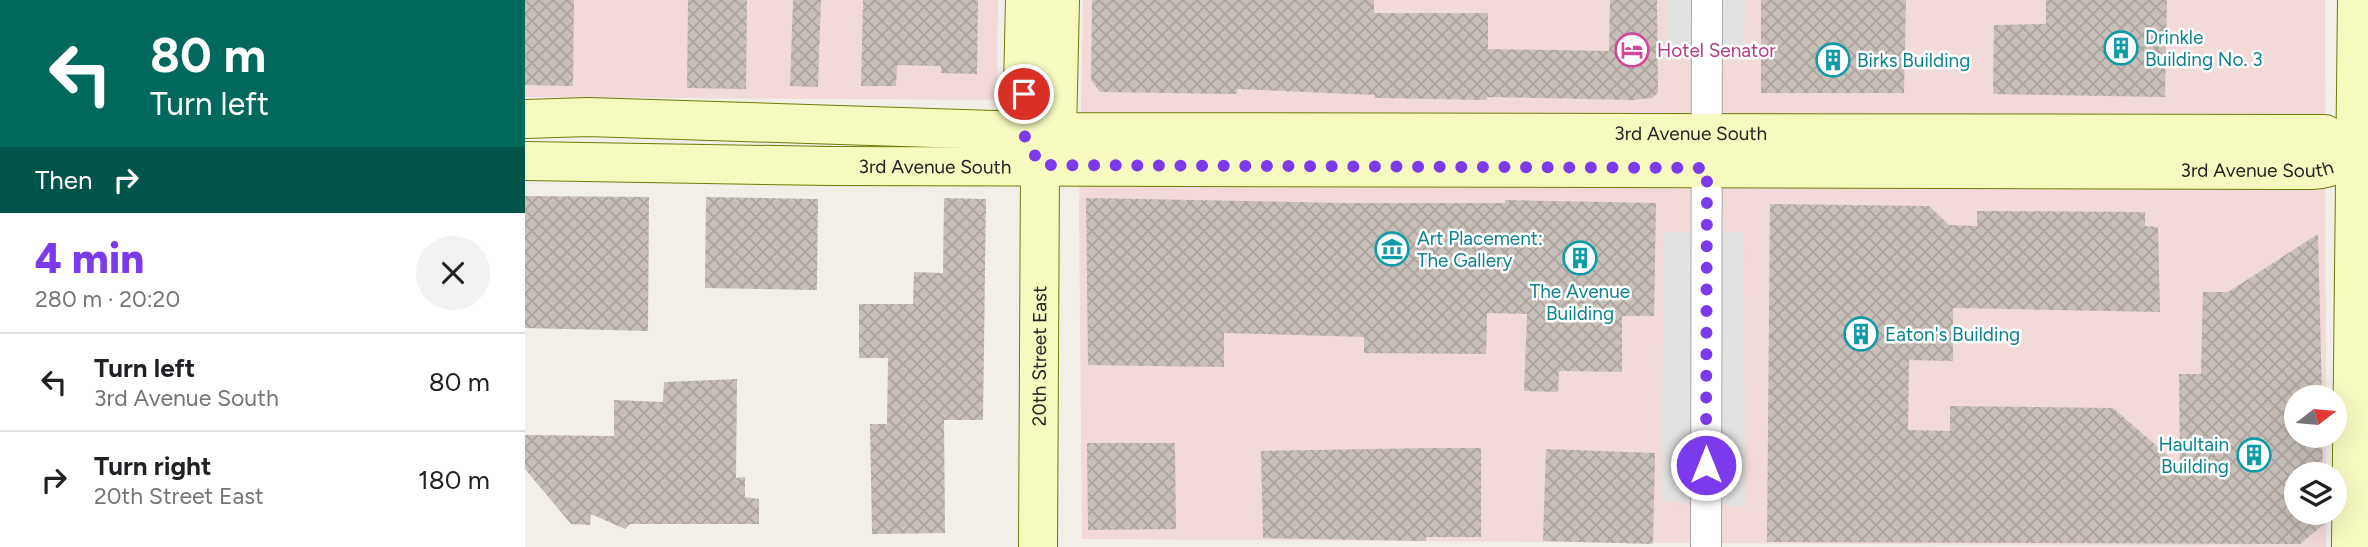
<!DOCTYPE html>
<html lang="en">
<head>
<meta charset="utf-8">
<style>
  :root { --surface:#fff; --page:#f2f2f2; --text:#202124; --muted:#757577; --line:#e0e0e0; --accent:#7c3aed }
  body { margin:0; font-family:Figtree,sans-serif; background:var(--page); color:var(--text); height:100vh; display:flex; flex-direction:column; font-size:26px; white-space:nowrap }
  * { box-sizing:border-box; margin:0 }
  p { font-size:23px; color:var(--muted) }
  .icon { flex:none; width:38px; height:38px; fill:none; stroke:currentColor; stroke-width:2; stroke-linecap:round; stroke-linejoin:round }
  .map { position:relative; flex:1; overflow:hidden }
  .drawer { display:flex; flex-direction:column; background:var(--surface); width:525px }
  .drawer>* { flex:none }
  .banner { background:#00695c; color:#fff; overflow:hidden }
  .needle { width:46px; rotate:74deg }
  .buttons { position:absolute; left:1759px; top:385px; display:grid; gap:14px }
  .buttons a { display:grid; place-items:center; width:63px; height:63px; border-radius:50%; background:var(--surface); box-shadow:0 7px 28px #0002; font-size:35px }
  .pin { position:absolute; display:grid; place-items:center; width:60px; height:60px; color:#fff; margin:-30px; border:4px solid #fff; border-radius:50%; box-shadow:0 2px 7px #0007 }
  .me { position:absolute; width:77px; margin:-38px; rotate:0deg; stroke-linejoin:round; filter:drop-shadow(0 0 5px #0008) }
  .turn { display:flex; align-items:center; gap:24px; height:147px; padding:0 35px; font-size:32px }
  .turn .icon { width:91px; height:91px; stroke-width:2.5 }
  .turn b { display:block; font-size:49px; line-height:60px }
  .then { display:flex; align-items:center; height:66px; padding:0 35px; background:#0003; gap:14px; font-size:26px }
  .round { display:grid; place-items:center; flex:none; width:74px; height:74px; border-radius:37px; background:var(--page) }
  .head { display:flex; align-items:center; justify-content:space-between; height:119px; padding:0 35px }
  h1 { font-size:42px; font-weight:800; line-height:52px; color:var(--accent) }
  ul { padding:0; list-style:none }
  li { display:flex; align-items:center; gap:21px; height:98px; padding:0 35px; border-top:2px solid var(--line) }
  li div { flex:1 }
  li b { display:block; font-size:26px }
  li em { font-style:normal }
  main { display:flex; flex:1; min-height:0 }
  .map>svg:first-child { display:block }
</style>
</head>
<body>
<main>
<section class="drawer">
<div class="banner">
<div class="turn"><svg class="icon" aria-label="left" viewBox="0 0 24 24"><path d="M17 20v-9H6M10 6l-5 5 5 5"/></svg><div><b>80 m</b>Turn left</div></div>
<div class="then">Then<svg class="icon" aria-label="right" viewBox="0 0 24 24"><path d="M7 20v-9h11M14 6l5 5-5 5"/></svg></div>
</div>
<div class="head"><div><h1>4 min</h1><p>280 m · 20:20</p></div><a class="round"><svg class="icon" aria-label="close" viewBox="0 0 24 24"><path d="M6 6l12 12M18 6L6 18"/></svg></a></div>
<ul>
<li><svg class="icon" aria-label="left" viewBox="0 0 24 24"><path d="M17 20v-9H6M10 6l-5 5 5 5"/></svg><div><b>Turn left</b><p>3rd Avenue South</p></div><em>80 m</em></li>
<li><svg class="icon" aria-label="right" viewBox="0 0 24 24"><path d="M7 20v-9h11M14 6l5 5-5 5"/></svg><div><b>Turn right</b><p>20th Street East</p></div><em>180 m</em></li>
</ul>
</section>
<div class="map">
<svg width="1843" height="547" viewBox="0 0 1843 547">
  <defs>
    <pattern id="building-cross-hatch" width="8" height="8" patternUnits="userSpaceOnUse" patternTransform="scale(1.75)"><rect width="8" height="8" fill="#c7bfb8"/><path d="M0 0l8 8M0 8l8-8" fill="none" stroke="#aba49e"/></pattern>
  </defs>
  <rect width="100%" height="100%" fill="#f2efe9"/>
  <path fill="#f2dad9" d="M0,0h473l-1,100 -472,-3z
    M558,0h1242l1,397h-30v39h30v38h-30v39h30v34l-1244,-8 -3,-327z"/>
  <path fill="#e2e2e2" d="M1142,0h78l-1,58 -77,-1z
    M1139,232h80l1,275 -84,-6z"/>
  <path fill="url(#building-cross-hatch)" d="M0,0h49l-1,86 -48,-1z
    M163,0h59l-1,89 -59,-1z
    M268,0h28l-3,87 -28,-1z
    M338,0h115l-1,74 -36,-1v-7l-44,-1 -1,21h-35z
    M567,0h282v13h114v36l121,2 1,-51h47l1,93 -6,5 -18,2 -147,-3v3l-113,-2 1,-3 -138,-6v5l-137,-2 -9,-12z
    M1236,0h145l-2,93h-143z
    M1521,0h121l-2,97 -172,-3 1,-69 52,-1z
    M0,196l124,1 -1,134 -123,-3z
    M181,197l112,2 -1,91 -112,-2z
    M419,198l42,1 -3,221h-39l1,113 -73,1 -2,-110h17l1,-66h-29v-54h54l1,-32 29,1z
    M561,198l258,5h161v-3l151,3 -2,113h-32v56l-63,-1 -1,21 -34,-1 3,-77 -40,-1 -1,41 -122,-1v-16l-140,-4v34l-136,-2z
    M1245,204l159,2 20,19 28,1v-15l168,1v14l13,1 2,85 -207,-4v53l-44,-1 -1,70 42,1v-25l163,2 67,58 -1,-92h22l2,-82h25l90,-58 4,163h-26v39h26l1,38h-27v39h33v7l-29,24 -533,-2z
    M212,379l-1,99 9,-1v20l14,2v25h-129l-5,5 -34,-15 -1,11 -19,-1 -46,-55v-34l89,1v-36l49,2 1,-20z
    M562,443h88l1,86 -88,1z
    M906,448h50v89h-55v4l-163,-3 -2,-87z
    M1021,449l109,4 -2,91 -110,-3z"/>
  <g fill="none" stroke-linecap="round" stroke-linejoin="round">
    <defs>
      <path id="street" d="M1181,547l1,-547"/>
      <g id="secondary">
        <path d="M500,0l-3,131 12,23"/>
        <path id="s1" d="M0,119l63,-2 469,15 1268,2 33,21"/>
        <path id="s2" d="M0,161l306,5 1482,4c20,0 35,-15 55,-15"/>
        <path id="s3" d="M513,547l2,-382 17,-33 3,-132"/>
        <path d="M1826,547l6,-547"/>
      </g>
    </defs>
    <use href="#street" stroke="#a9a9a9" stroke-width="32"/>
    <use href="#secondary" stroke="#707d05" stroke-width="40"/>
    <use href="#street" stroke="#fff" stroke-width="30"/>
    <use href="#secondary" stroke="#f7fabf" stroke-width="38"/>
  </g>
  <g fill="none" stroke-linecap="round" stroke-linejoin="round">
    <path stroke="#7c3aed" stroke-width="12" stroke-dasharray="0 21.6" d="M499,94l-2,37 18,34 667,3 -1,297"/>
  </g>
  <defs>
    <symbol id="building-ring" viewBox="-11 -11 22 22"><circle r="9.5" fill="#fff" stroke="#0f9aa8" stroke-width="1.5"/><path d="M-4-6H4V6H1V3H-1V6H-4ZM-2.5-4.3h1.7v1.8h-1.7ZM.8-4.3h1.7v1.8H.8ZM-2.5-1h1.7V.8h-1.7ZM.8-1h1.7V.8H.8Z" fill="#0f9aa8"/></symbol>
    <symbol id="hotel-ring" viewBox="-11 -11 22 22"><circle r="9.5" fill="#fff" stroke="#d1479c" stroke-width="1.5"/><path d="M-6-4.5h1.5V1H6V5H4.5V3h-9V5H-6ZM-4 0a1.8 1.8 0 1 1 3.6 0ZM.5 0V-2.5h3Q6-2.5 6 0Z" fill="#d1479c"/></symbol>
    <symbol id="museum-ring" viewBox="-11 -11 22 22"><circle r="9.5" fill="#fff" stroke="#0f9aa8" stroke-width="1.5"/><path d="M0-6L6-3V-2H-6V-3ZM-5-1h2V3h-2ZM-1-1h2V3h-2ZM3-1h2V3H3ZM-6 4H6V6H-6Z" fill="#0f9aa8"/></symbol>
  </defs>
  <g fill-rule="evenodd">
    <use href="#building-ring" x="1577" y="29" width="38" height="38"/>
    <use href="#hotel-ring" x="1088" y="31" width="38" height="38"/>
    <use href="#building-ring" x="1289" y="41" width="38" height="38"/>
    <use href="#museum-ring" x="848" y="230" width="38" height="38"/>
    <use href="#building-ring" x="1036" y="239" width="38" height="38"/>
    <use href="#building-ring" x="1317" y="315" width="38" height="38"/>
    <use href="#building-ring" x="1710" y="436" width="38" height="38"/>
  </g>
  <g text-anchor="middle" stroke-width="5" stroke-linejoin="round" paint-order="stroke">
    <g font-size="19" fill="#0d838f" stroke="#fff" text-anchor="start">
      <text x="1620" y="44">Drinkle<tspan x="1620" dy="22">Building No. 3</tspan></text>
      <text x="1332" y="67">Birks Building</text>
      <text x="892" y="245">Art Placement:<tspan x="892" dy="22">The Gallery</tspan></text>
      <text x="1055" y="298" text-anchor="middle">The Avenue<tspan x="1055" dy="22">Building</tspan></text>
      <text x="1360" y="341">Eaton's Building</text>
      <text x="1704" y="451" text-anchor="end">Haultain<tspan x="1704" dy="22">Building</tspan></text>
    </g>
    <g font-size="19" fill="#b23c85" stroke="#fff" text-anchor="start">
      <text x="1132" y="57">Hotel Senator</text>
    </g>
    <g font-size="19" fill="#222" stroke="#fff">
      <text dy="7" stroke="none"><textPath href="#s1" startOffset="1166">3rd Avenue South</textPath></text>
      <text dy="7" stroke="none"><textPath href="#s2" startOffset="410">3rd Avenue South</textPath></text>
      <text dy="7" stroke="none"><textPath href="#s2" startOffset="1732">3rd Avenue South</textPath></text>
      <text dy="7" stroke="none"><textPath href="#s3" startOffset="191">20th Street East</textPath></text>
    </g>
  </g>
</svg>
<div class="buttons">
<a><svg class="needle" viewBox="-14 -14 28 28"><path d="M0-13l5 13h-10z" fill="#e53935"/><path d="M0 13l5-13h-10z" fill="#757577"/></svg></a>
<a><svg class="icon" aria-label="layers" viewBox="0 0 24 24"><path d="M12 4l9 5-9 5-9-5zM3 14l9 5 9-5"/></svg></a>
</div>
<div class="pin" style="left:499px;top:94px;background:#d93025"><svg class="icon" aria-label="arrive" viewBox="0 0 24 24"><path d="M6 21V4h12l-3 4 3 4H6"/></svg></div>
<svg class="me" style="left:1181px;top:465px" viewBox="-20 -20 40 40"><circle r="17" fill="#7c3aed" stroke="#fff" stroke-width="3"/><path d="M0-11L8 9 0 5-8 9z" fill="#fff"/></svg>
</div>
</main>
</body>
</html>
